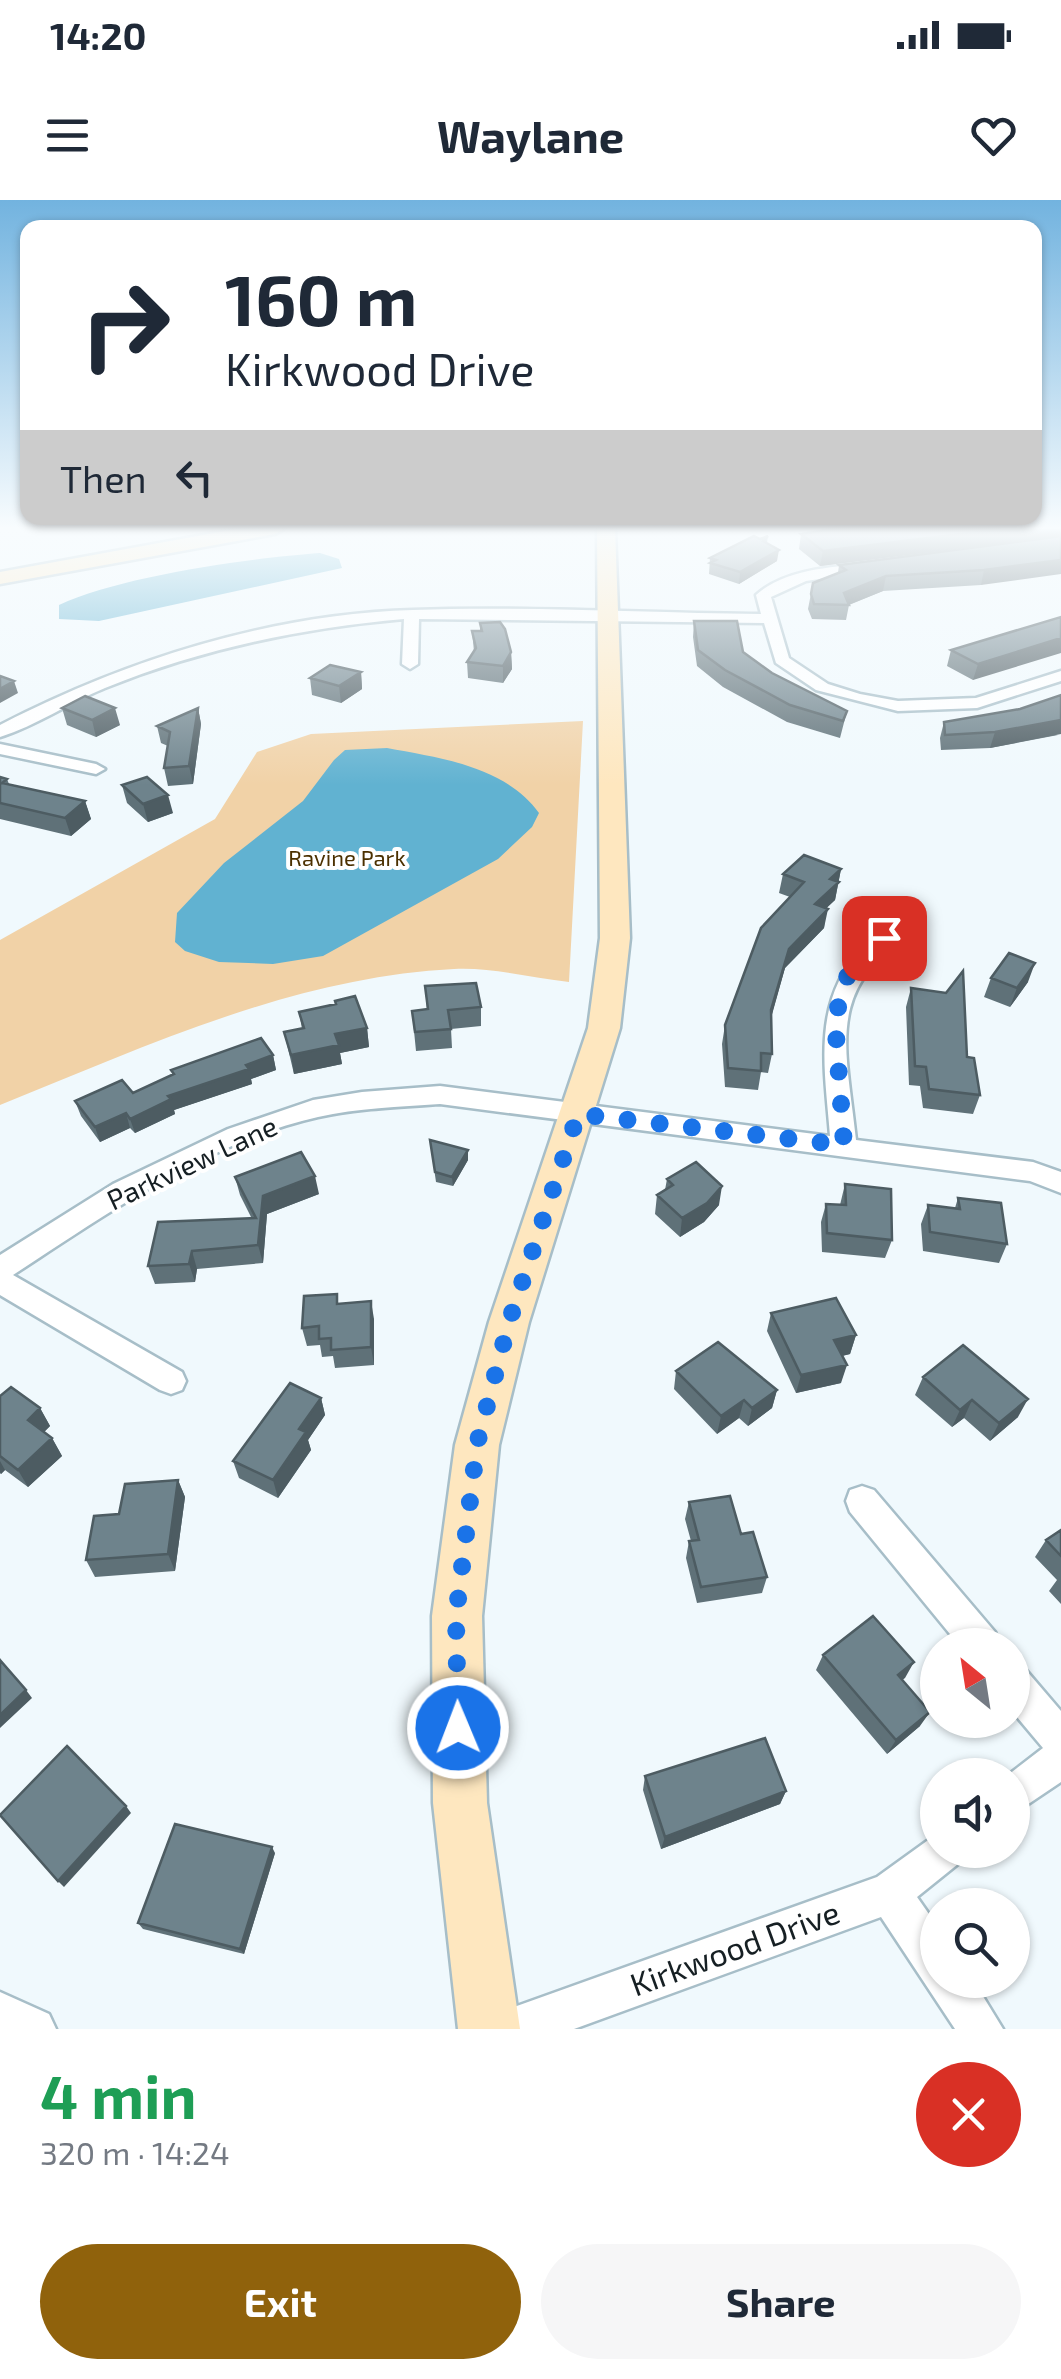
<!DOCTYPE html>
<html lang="en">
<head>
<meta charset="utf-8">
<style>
  :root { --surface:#fff; --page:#f6f6f7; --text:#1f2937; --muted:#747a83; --accent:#90620c }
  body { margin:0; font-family:"Exo 2",sans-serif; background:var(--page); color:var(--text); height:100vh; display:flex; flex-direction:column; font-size:38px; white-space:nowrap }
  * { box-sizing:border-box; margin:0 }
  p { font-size:32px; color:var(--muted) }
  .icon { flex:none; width:55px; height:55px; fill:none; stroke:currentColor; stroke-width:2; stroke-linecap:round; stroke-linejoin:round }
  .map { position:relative; height:1829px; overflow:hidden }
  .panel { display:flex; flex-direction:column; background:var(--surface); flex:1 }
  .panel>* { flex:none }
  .guide { position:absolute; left:20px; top:20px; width:1022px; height:305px; border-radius:20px; box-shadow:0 2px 8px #0004; background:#fff; color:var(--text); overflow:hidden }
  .needle { width:65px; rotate:330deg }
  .buttons { position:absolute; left:920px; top:1428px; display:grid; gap:20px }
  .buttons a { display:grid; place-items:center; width:110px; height:110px; border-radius:50%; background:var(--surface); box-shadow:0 2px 8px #0004; font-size:50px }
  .pin { position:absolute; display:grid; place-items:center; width:85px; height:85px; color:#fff; margin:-42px; border-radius:20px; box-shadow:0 5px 15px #0006 }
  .me { position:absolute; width:110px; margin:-55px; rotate:359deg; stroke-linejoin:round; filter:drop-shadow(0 0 8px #0008) }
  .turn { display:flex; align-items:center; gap:35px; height:210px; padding:0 40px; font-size:45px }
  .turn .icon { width:130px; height:130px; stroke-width:2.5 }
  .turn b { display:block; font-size:70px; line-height:85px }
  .then { display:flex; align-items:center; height:95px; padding:0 40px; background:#0003; gap:20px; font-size:38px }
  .round { display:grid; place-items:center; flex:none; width:105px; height:105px; border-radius:52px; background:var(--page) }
  .summary { display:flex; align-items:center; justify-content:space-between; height:170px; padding:0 40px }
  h1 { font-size:60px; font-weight:700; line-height:75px; color:#1e9e55 }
  .cta { display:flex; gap:20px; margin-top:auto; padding:20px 40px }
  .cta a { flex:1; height:115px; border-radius:60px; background:var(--accent); color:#fff; font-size:40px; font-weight:700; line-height:115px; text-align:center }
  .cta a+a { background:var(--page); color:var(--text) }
  .status { display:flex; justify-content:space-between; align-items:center; height:70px; padding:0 50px; background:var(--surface); direction:ltr }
  .status svg { height:28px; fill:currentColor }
  header { display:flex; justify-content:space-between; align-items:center; height:130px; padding:0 40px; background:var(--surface); font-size:45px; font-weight:700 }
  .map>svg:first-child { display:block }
</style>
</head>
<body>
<div class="status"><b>14:20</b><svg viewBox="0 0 49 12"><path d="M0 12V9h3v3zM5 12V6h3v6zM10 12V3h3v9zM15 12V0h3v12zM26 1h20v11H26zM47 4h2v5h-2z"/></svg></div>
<header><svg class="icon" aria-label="menu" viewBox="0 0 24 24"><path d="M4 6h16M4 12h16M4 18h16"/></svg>Waylane<svg class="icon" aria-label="heart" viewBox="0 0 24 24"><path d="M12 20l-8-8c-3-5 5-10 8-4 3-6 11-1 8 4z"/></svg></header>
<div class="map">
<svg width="1061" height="1829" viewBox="0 0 1061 1829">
  <rect width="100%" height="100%" fill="#f0f9fd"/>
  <path fill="#f1d2a7" d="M583,521l-14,261c-37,-4 -78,-15 -115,-13 -159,8 -308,77 -454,136v-165l215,-121 42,-67 54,-18z"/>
  <path fill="#61b2d1" d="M320,353l19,6 3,9 -243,53 -40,-2v-14c62,-29 191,-47 261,-52z
    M387,548c53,10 118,18 152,65l-7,14 -34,32 -175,97 -50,8 -54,-2 -34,-11 -10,-9 2,-29 47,-50 79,-62 31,-41 11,-10z"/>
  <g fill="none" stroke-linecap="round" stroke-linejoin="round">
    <defs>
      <path id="street" d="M873,363l5,1v6l-72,11 -35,16 18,61 39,26 32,10 38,7 78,-3 85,-27v10l-84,27 -79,3 -82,-21 -40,-27 -12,-40 -345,-4 -1,45 -8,5 -8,-5 2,-45c-103,9 -203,30 -299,69 -35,14 -69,38 -105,49v-12c126,-65 270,-111 413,-115 115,-4 233,3 348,4l-5,-19c30,-27 79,-28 117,-32z
        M0,544l96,20 9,5 -9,5 -96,-20z
        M908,719l7,2 4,4 -4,4c-91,61 -69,115 -59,211l177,22 28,10v21l-31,-12 -590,-77c-41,3 -82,4 -122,13 -108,24 -213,98 -305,158l169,97 4,9 -4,9 -11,4 -11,-4 -160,-95v-40l113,-71 115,-55 85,-29 49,-8 78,-6 390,50c-5,-67 -19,-134 32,-188 11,-12 30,-25 46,-29z
        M862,1286l12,4 121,142 5,13h-41l-109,-133 -4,-11 4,-11z
        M1012,1464l13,5 36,42v71l-49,33v-40h-4l35,-27 -31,-37z
        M938,1633v17h26l-6,14 -41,33 21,30v53h35l30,49h-48l-74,-112 -307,112h-82l7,-15 15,-7 363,-130z
        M0,1792l49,22 7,15h-56z"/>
      <path id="secondary" d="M236,329h48l-9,5 -275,50v-12z
        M597,329h18l15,409 -10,90 -91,294 -30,123 -17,171 5,187 33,226h-62l-25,-226 -1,-187 23,-171 34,-123 99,-294 12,-90z"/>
    </defs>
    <use href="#street" stroke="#a7bec8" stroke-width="5"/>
    <use href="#secondary" stroke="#a7bec8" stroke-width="5"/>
    <use href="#street" fill="#fff" fill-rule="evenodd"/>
    <use href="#secondary" fill="#fee7bf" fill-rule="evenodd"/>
  </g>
  <path fill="#5f7178" d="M801,334l260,2 -241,30 -21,-17z
    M768,336l-1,7 10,18 -38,23 -30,-10 1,-16z
    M1061,336l-80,49 -98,6 -34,14 -3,15 -34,-1 -4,-10 5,-26 25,-10 1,-8z
    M1061,417l-88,63 -26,-14 4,-16z
    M694,421l49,31 29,21 75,38 -7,27 -53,-16 -64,-35 -26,-21 -4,-29z
    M480,423l31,29 1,17 -9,14 -35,-5 -1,-16 7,-10 -2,-21h8z
    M361,472l1,17 -21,14 -29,-8 -2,-17z
    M62,508l58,17 -24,12 -29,-12z
    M198,508l3,16 -8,60 -25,2 -4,-18 4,-22 -7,-3 -4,-17z
    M944,522l114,13 -68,13 -49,2 -1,-12z
    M0,577l7,2 2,5 76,17 6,18 -20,17 -71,-17z
    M122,585l51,28 -25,9 -21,-19z
    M841,669l-6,31 -9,8 -2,20 -39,40 -14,49 1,37 -4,19 -7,-1 -3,18 -33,-3 -3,-43 3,-19 65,-128 -11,-4 4,-19z
    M991,778l37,4 -18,25 -26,-10z
    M425,786l56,21v19l-30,3 1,19 -36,3 -4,-40 15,-1z
    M911,788l69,107 -7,19 -50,-6 -3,-22 -11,-1 -3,-78z
    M299,812l68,16 2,19 -29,6 2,11 -48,10 -10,-42 18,-3z
    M273,855l3,15 -25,9 1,5 -78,26 1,4 -40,19 -5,-5 -30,14 -19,-26 -6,-15 58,-8 40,-18 -2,-5z
    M430,940l38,10v10l-15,26 -17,-4z
    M235,977l84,17 -52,20 -4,49 -66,6 -2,13 -40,2 -7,-18 104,-47 -12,-24z
    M667,979l52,26 -15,17 -24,15 -25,-23 2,-19 8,-5z
    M845,984l47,56 -7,18 -63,-6 -1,-30 5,-18 14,1z
    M958,998l49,46 -8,19 -76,-12 -2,-27 7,-19 27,3z
    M338,1104l36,15v46l-39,3 -2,-12 -11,1 -2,-12 -13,1 -5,-18z
    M771,1113l85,22 -6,19 -8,2 -1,27 -45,10 -29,-62z
    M676,1171l101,19 -5,18 -24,18 -9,-8 -22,16 -43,-45z
    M923,1177l95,40 -28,24 -26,-23 -12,9 -37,-32z
    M0,1196l40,12 10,18 -6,6 8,6 10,18 -34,31 -23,-17 -4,4 -1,-1z
    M321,1198l4,17 -17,25 3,10 -33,48 -39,-20 -6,-17z
    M178,1280l7,17 -10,74 -80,6 -9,-17 33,-46z
    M689,1302l52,32 26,43 -5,16 -65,10 -11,-45 3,-17h2l-6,-22z
    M1061,1330v74l-12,-13 8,-11 -22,-23 11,-17z
    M823,1455l91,7 -12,18 18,46 -33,28 -71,-84z
    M645,1576l141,15 -6,13 -119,45 -18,-59z
    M275,1653l-31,101 -101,-25 -5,-6z"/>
  <path fill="#4d5c62" d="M1001,329h60v7l-241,30 3,-15z
    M779,350l-2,11 -38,23 1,-12z
    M1061,360v14l-80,11 3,-15z
    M886,376l-3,15 -35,14 -4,-12z
    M1061,438v15l-88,27 5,-16z
    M511,452l1,17 -9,14v-17z
    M361,472l1,17 -21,14 -2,-17z
    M14,481l4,12 -18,10v-14z
    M115,508l5,17 -24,12 -4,-17z
    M198,508l3,16 -8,60 -4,-18z
    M1061,520v14l-71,14 5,-16z
    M168,595l5,18 -25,9 -5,-18z
    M85,601l6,18 -20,17 -6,-18z
    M841,669l-6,31 -23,22 3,-18 15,-25z
    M828,709l-4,19 -39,40 -17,61 3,-19 18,-61z
    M1035,763l-7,19 -18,25 7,-19z
    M367,828l2,19 -29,6 2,11 -48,10 -3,-19 44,-21z
    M273,855l3,15 -25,9 1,5 -78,26 1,4 -40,19 -5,-14 38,-23z
    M126,913l4,15 -30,14 -5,-15z
    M468,950v10l-15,26 -1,-9z
    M315,976l4,18 -52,20 -4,49 -5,-18 5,-49z
    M722,986l-3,19 -15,17 -24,15 2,-19z
    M192,1051l5,18 -2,13 -6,-18z
    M371,1101l3,18v46l-3,-18z
    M856,1135l-6,19 -21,5 5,-19z
    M847,1165l-6,18 -45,10 5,-18z
    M777,1190l-5,18 -24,18 4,-18z
    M321,1198l4,17 -17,25 3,10 -33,48 -5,-18 26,-51z
    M1028,1199l-10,18 -28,24 9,-18z
    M744,1200l-5,18 -22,16 4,-18z
    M972,1200l-8,18 -12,9 8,-17z
    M40,1208l10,18 -12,12 -10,-18z
    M52,1238l10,18 -34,31 -10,-17z
    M0,1261l5,9 -4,4 -1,-2z
    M178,1280l7,17 -10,74 -7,-17z
    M914,1462l-9,16 -16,12 9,-15z
    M26,1490l6,8 -32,30v-13z
    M930,1512l-10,14 -33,28 9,-14z
    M786,1591l-6,13 -119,45 4,-12z
    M126,1606l5,7 -67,74 -6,-6z
    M272,1647l3,6 -31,101 -4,-5z"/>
  <path fill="#6e838c" stroke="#4d5c62" stroke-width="2.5" d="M834,329h167l-178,22 -22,-17z
    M754,336l6,3 8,-3 -5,5 16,9 -39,22 -30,-9 6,-3 -6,-2z
    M1061,336v24l-77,10 -98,6 -42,17 5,12 -35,-1 -3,-10 2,-11 33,-13 -7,-5z
    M1061,417v21l-83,26 -27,-14z
    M694,421h43l6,31 29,21 75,38 -4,10 -53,-16 -65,-35 -27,-20z
    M500,422l5,7 6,23 -8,14 -36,-4 9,-14 -4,-17h10l-2,-8z
    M330,465l31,7 -22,14 -29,-8z
    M0,476l14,5 -14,8z
    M1061,495v25l-66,12 -50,3 -1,-13 76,-13z
    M85,496l30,12 -23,12 -30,-12z
    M198,508l-9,58 -25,2 6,-36 -13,-6z
    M0,577l7,2 -5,4 83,18 -20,17 -65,-15z
    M147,577l21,18 -25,9 -21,-19z
    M804,655l37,14 -11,10 9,3 -24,22 13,5 -39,40 -18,61 1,44 -11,-1v18l-33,-3 -3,-43 36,-97 43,-46 -21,-8z
    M1009,753l26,10 -18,25 -26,-10z
    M963,771l4,86 7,1 6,37 -51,-6 -3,-22 -11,-1 -4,-78 35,5z
    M476,783l5,24 -33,3 3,19 -36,3 -3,-21 16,-2 -3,-23z
    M355,796l12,32 -32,6 4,11 -48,10 -7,-23 20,-4 -5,-16 37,-8 -1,-3z
    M261,838l12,17 -27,10 3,4 -81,27 3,3 -41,20 -4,-6 -31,14 -20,-26 47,-21 11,13 41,-19 -3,-4z
    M430,940l38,10 -16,27 -17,-5z
    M301,952l14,24 -52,20 -5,49 -66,6 -3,13 -41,2 10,-44 98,-4 -21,-41z
    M696,962l26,24 -15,17 -25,15 -25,-23 16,-10 -6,-6z
    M845,984l46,5 1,51 -65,-7 -1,-29 20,1z
    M958,998l43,5 6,41 -77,-12 -2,-27 32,4z
    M337,1094v10l34,-3v46l-40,3v-12l-12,1v-13l-17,2 2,-32z
    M836,1098l20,37 -22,5 13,25 -46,10 -30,-62z
    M718,1142l59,48 -25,18 -8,-8 -23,16 -45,-45z
    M963,1145l65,54 -29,24 -27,-23 -12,10 -37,-33z
    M290,1183l31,15 -22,31 7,3 -33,48 -40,-19z
    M11,1187l29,21 -12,12 24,18 -34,32 -18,-14v-60z
    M178,1280l-10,74 -82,6 8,-44 25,-2 6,-30z
    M730,1296l11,38 12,-2 14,45 -66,10 -12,-46 10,-1 -10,-38z
    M1061,1330v26l-15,-16z
    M873,1416l41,46 -16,13 32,37 -34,28 -73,-85z
    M0,1460l26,30 -26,25z
    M765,1538l21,53 -121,46 -20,-61z
    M67,1546l59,60 -68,75 -58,-66z
    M175,1624l97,23 -32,102 -102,-26z"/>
  <linearGradient id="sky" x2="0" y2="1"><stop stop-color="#72b3df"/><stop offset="0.56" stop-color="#f8fcfe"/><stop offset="1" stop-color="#f8fcfe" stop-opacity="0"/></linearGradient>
  <rect width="1061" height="585" fill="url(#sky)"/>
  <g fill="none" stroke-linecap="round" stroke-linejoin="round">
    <path stroke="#1a73e8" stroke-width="18" stroke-dasharray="0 32.4" d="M458,1528l-2,-112 21,-172 32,-122 69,-208 266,31 -9,-125 10,-41 39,-41"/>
  </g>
  <g text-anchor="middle" stroke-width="8" stroke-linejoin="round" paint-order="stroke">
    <g font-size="22" fill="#4b3000" stroke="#fff">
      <text x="347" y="666">Ravine Park</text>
    </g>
    <g font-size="28" fill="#161f23" stroke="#fff">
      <text transform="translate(192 963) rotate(-25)" y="10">Parkview Lane</text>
    </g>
    <g font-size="32" fill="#161f23" stroke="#fff">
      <text transform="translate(735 1749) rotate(-20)" y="11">Kirkwood Drive</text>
    </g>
  </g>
</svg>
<div class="buttons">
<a><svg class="needle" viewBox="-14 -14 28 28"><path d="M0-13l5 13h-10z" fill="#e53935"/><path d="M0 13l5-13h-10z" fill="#747a83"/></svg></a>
<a><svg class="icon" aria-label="sound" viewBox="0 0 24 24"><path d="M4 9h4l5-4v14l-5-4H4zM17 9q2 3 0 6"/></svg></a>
<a><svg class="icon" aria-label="search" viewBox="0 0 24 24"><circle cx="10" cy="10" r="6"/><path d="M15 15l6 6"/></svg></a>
</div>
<div class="pin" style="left:884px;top:738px;background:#d93025"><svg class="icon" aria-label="arrive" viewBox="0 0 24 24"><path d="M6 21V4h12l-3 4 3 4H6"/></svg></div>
<svg class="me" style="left:458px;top:1528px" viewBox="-20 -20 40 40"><circle r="17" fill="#1a73e8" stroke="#fff" stroke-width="3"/><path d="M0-11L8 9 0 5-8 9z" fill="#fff"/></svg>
<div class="guide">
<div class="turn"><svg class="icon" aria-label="right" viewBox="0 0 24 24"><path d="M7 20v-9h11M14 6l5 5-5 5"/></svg><div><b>160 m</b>Kirkwood Drive</div></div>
<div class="then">Then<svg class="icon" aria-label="left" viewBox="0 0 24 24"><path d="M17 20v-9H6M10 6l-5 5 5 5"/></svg></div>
</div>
</div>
<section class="panel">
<div class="summary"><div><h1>4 min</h1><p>320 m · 14:24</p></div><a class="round" style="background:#d93025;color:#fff"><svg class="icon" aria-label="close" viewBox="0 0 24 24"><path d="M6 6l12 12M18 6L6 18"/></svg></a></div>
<div class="cta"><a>Exit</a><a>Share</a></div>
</section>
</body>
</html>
